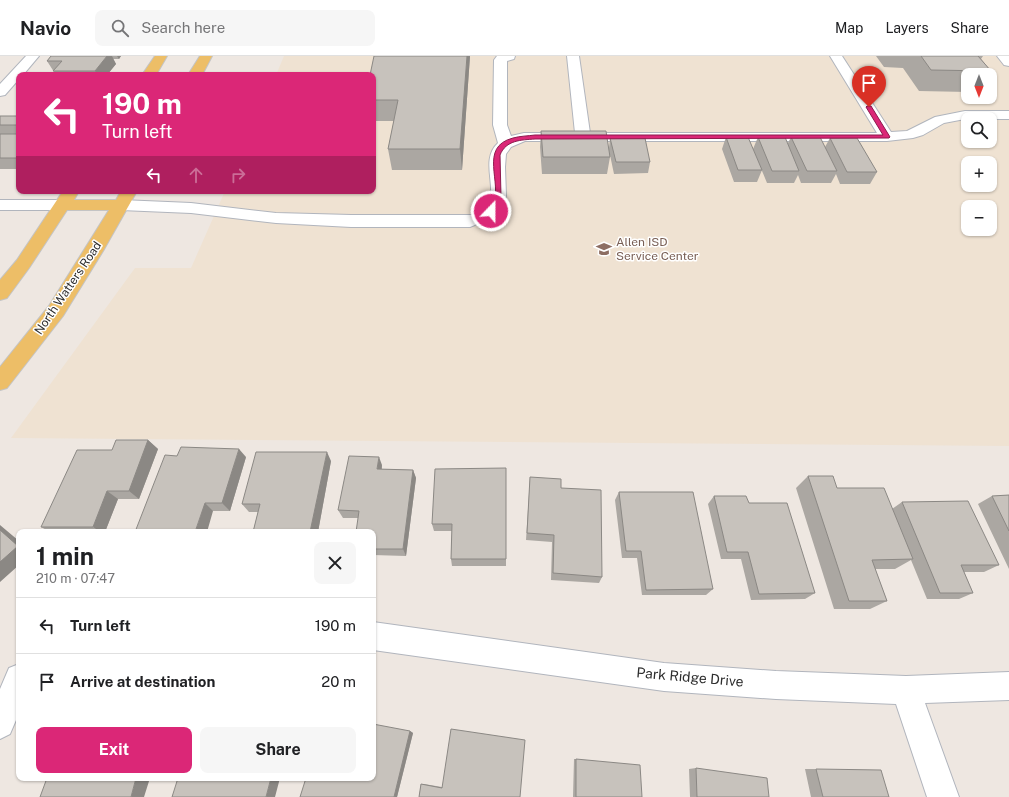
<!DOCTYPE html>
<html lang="en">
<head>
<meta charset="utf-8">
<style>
  :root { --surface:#fff; --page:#f6f6f6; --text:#202124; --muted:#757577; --line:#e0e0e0; --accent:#db2777 }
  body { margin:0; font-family:"Public Sans",sans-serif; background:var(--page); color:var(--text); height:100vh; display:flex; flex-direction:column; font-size:15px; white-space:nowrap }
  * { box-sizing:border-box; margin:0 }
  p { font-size:13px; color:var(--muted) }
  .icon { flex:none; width:22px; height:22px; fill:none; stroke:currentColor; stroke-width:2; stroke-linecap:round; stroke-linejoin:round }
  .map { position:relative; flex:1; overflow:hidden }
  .drawer { position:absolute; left:16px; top:473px; width:360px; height:252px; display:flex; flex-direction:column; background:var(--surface); border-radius:8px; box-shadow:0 1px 3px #0004 }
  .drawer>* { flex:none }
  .hud { position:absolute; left:16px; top:16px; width:360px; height:122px; border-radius:8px; box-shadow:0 1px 3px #0004; background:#db2777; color:#fff; overflow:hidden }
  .needle { width:26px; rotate:180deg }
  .controls { position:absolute; left:961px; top:12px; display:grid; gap:8px }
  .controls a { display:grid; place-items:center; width:36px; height:36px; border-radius:8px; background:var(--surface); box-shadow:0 1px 3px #0004; font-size:20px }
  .pin { position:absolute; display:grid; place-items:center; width:34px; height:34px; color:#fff; margin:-41px -17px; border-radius:50% 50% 50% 0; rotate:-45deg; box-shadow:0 0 4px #0007 }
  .pin .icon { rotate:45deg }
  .me { position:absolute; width:44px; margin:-22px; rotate:22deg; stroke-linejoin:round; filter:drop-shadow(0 0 3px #0008) }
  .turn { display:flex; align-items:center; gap:14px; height:84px; padding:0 20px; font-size:18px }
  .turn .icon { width:52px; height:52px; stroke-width:2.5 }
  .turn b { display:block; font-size:28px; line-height:34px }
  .lanes { display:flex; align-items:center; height:38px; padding:0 20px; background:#0003; justify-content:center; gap:20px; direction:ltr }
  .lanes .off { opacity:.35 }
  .round { display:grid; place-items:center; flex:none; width:42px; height:42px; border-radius:8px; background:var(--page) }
  .headline { display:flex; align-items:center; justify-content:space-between; height:68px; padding:0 20px }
  h1 { font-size:24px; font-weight:700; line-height:30px }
  .cta { display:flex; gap:8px; margin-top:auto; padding:8px 20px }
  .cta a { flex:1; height:46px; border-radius:8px; background:var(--accent); color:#fff; font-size:16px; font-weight:700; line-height:46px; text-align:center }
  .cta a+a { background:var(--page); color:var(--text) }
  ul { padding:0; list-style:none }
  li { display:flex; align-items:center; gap:12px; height:56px; padding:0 20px; border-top:1px solid var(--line) }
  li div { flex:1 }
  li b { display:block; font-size:15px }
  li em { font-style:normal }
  header { display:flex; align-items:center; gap:24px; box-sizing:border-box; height:56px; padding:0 20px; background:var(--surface); border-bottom:1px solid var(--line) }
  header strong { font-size:19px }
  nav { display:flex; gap:22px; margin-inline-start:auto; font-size:14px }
  .search { width:280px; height:36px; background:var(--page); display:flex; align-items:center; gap:10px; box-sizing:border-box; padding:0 14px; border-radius:8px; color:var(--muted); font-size:15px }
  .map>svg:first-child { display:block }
</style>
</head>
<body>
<header>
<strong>Navio</strong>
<div class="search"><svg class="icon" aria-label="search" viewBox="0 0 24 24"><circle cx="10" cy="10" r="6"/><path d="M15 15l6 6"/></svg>Search here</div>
<nav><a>Map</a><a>Layers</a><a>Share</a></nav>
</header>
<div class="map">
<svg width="1009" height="741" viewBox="0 0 1009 741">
  <rect width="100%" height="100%" fill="#eee7e1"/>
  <path fill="#efe2d2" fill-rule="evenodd" d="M284,0h725v390l-998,-8 124,-170h56l34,-77h148v-116h-97zM968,19h22v22h-22zM968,63h22v22h-22zM968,107h22v22h-22zM968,151h22v22h-22z"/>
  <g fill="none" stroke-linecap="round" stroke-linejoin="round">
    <defs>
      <path id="minor" d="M26,0h13l-16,19h-4v4l-14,16 -5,1v-12z
        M497,0h18l-1,3 -7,2v64l4,11 13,-3h51l-8,-77h12l11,77h287l-47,-77h12l49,76 16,-1 28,-14 30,-6h44v8h-44l-21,4 -21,12 -10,3 -26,3h-362l-14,6 -5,7 -1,13 1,29 -2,9 -10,12 -24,10h-119l-75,-4 -85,-10 -70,-3 -6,-1 -2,-4 2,-4 6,-1 70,3 85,10 75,2h121c5,-3 12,-5 15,-10 12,-15 -8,-45 11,-62l-5,-18 1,-65z
        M997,0h12v10l-5,-1z
        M0,144h62l6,1 2,4 -2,4 -6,1h-62z
        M373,566l291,41 112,8 130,5 103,-4v28l-84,3 34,94h-32l-31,-93 -120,-5 -112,-8 -291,-41z
        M19,608v49l-9,21 -10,5v-50l9,-21z"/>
      <path id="major" d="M155,0h12l-11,19h-14z
        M200,0h12l-10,19h-14z
        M63,135h16l-5,9h42l5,-9h16l-34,60 -40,65 -56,72 -7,2v-23l49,-61 60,-96h-42l-38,58 -22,30 -7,2v-20l17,-20z"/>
    </defs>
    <use href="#minor" stroke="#b1b5bd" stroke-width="2"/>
    <use href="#major" stroke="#c4c4c4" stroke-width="2"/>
    <use href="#minor" fill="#fff" fill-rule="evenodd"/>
    <use href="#major" fill="#edbe67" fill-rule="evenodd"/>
  </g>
  <path fill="#aba7a2" d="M51,0h70l-2,3h-6l3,5 -9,11h-51l-9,-14z
    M374,0h96l-8,114h-70l-4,-21 6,-28h-21v-46z
    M876,0h107l-2,3 10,12 -3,4h-20v17l-49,-1 -16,-23 -19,-1z
    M19,59v54h-19v-53h18z
    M541,75l68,17 1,-10 40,24 -2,11 -34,1 -4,-19v2l-3,17h-65l-2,-27z
    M726,81l36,33 -5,12h-23l-12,-33z
    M758,81l30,6 3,-6 34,10 5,-9 47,34 -7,12h-30l-4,-10 -5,9h-30l-3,-8 -4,8h-27l-14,-34z
    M148,384l10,9 -19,50h-21l-13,33h-55l-9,-5 71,-77z
    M246,401l-16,54h-17l-78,21z
    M331,405l-13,71h-65l5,-20h-9l-7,-8z
    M382,409v4l31,1 3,8 -10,78 -33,-1v-23l-15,-14h-15l-5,-8z
    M506,412v98h-54l-1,-7 1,-28h-18l-2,-7z
    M808,420l29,12 55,21 10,-7 97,63 -15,7h-20l9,21 -14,6h-32l-16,-39 -16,9h-20l12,32 -17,8h-36l-38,-121z
    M530,421l31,11 41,89 -3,6 -48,-3 1,-38 -26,-2z
    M619,436l94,97 -7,6h-64l-5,-37h-15l-7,-58z
    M1009,439v74l-31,-65 14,-8z
    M714,440l35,7 66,90 -10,6 -54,1 -10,-41h-20l-13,-55z
    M410,675l3,2 -16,64 -91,-19 19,1z
    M574,703h2l66,38h-69z
    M696,712l73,29h-79l-1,-28z
    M805,713h11l73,28h-78z
    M421,728h3l18,3 78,10h-101z"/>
  <path fill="#8b8884" d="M107,0h5l4,8 -9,11h-10l-2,-4z
    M117,0h4l-2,3z
    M467,0h3l-8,114 -2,-21z
    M148,384l10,9 -19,50 -10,-8z
    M239,393l7,8 -16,54 -8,-8z
    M327,396l4,9 -13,71h-8z
    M379,401l3,8 -2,12 -3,-8z
    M413,414l3,8 -10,78 -3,-7z
    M107,435l11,8 -13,33h-4l-8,-5z
    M205,447l8,8 -6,21h-12z
    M0,469l19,16v24l-19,17z
    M410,675l3,2 -16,64h-3z
    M136,722h14l-6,19h-13z
    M271,722h9l-5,19h-9z"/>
  <path fill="#c7c2bc" stroke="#8b8884" d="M51,0h56l-12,15h-42l9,-10h-15z
    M374,0h93l-7,93h-72l10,-49h-25v-25h-3z
    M921,0h57l13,15 -60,-1z
    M19,59v10h-19v-9h18z
    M541,75h65l4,26h-67z
    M0,78h19v24h-19z
    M726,81h22l14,33h-24z
    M758,81h27l14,34h-27z
    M791,81h29l17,34h-30z
    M610,82h35l5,24h-34z
    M830,82h27l20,34h-30z
    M116,384h32l-19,51h-22l-14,36h-52l36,-77h35z
    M181,391l58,2 -17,54h-17l-10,29h-60l30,-77 12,1z
    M256,396h71l-17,80h-57l7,-28h-18z
    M349,400l30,1 -2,12 36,1 -10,79h-30v-17h-17l3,-21 -21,-1z
    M506,412v91h-55l1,-35h-20l3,-55z
    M808,420h25l4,12h47l29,71 -41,1 15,41h-38z
    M530,421l31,2v9l40,2 1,87 -49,-4 1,-38 -27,-2z
    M619,436h74l20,97 -67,1 -5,-39h-15z
    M1009,439v36l-17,-35z
    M714,440h32l3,7h38l28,90 -56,1 -11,-42h-21z
    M968,445l31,64h-38l12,28h-33l-38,-91z
    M0,474l18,16 -18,16z
    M373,668l37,7 -16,66h-94l6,-19h9l9,2 1,-2h48z
    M451,673l74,11 -5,57h-101l2,-13 21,4z
    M576,703l64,6 2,32h-66z
    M696,712l71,10 2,19h-72z
    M816,713l65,1 8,27h-66z
    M47,722h89l-5,19h-91z
    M178,722h93l-5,19h-94z"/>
  <path fill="#db2777" stroke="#8e194d" d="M867,50h4l19,31 -1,1 -354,1c-14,1 -29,1 -35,16l1,42 -1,7 -7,9h-5l-1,-2c2,-2 5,-5 6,-7 10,-21 -15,-57 20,-66 7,-2 15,-2 22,-3h348l-17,-28z"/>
  <defs>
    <symbol id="school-bare" viewBox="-9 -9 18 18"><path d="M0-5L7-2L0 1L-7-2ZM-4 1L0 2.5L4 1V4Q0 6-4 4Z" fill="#8d6e63" stroke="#fff" stroke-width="2.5" paint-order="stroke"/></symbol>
  </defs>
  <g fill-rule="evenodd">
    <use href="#school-bare" x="593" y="182" width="22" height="22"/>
  </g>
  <g text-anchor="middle" stroke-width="3" stroke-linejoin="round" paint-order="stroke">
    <g font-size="12" fill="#785e54" stroke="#fff" text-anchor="start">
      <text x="616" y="190">Allen ISD<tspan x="616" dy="14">Service Center</tspan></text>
    </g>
    <g font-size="12" fill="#2e2e2e" stroke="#fff">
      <text transform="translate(68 232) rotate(-56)" y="4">North Watters Road</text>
    </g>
    <g font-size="14" fill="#2e2e2e" stroke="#fff">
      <text transform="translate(690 621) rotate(5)" y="5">Park Ridge Drive</text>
    </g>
  </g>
</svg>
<div class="controls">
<a><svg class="needle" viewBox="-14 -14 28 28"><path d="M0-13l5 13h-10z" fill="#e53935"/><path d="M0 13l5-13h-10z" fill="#757577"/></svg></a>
<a><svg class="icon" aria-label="search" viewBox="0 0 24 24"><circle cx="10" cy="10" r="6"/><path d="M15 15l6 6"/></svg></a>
<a>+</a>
<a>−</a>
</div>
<div class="pin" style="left:869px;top:51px;background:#d93025"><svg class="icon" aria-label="arrive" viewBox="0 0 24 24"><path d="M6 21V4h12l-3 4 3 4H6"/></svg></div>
<svg class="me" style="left:491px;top:155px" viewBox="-20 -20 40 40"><circle r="17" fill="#db2777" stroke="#fff" stroke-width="3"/><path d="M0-11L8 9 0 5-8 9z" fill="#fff"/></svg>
<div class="hud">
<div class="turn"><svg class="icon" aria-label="left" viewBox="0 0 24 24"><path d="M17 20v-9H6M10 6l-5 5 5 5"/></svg><div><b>190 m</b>Turn left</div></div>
<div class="lanes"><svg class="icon" aria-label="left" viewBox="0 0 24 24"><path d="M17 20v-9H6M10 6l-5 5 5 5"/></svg><svg class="icon off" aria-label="ahead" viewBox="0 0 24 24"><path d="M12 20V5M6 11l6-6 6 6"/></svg><svg class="icon off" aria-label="right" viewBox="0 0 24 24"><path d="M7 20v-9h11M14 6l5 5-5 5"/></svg></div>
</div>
<section class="drawer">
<div class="headline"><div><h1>1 min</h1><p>210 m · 07:47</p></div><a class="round"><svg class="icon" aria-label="close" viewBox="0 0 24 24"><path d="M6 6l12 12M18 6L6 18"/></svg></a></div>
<ul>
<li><svg class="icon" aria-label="left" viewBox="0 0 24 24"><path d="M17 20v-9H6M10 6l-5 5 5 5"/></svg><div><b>Turn left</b></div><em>190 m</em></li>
<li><svg class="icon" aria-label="arrive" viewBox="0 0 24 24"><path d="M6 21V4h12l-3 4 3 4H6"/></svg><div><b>Arrive at destination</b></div><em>20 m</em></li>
</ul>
<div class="cta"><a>Exit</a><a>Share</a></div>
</section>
</div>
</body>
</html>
